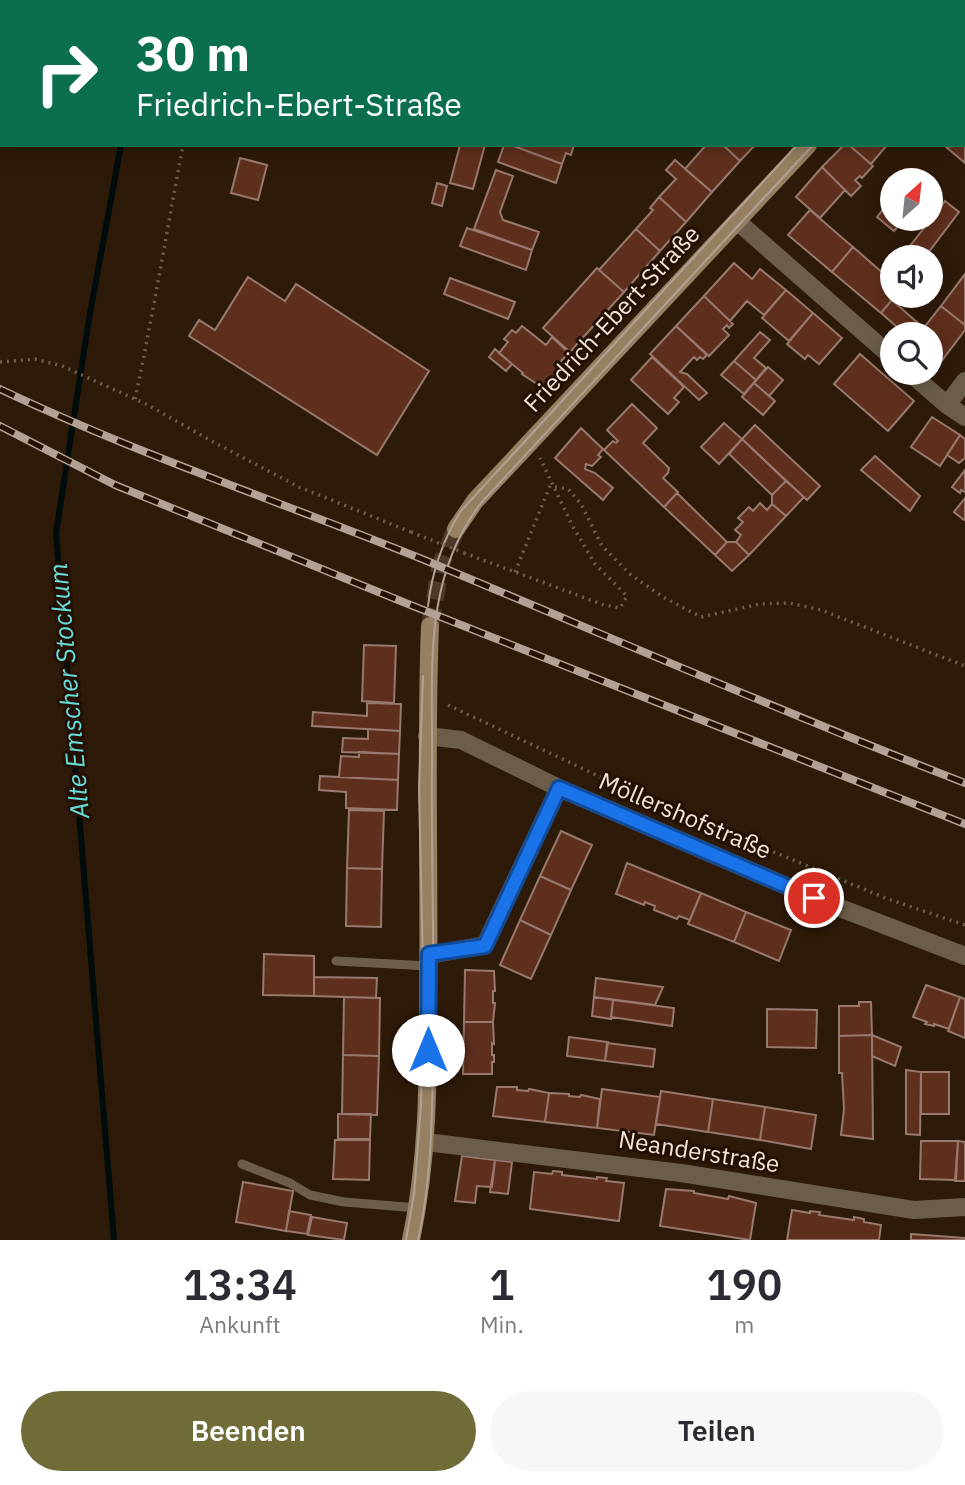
<!DOCTYPE html>
<html lang="de">
<head>
<meta charset="utf-8">
<style>
  :root { --surface:#fff; --page:#f7f7f7; --text:#2b2b33; --muted:#7c7c81; --accent:#706c38 }
  body { margin:0; font-family:"IBM Plex Sans",sans-serif; background:var(--page); color:var(--text); height:100vh; display:flex; flex-direction:column; font-size:26px; white-space:nowrap }
  * { box-sizing:border-box; margin:0 }
  p { font-size:23px; color:var(--muted) }
  .icon { flex:none; width:38px; height:38px; fill:none; stroke:currentColor; stroke-width:2; stroke-linecap:round; stroke-linejoin:round }
  .map { position:relative; height:1240px; overflow:hidden }
  .details { display:flex; flex-direction:column; background:var(--surface); flex:1 }
  .details>* { flex:none }
  .hud { position:absolute; left:0px; top:0px; width:966px; height:147px; box-shadow:0 4px 18px #0003; background:#0b6e4f; color:#fff; overflow:hidden }
  .needle { width:46px; rotate:27deg }
  .buttons { position:absolute; left:880px; top:168px; display:grid; gap:14px }
  .buttons a { display:grid; place-items:center; width:63px; height:63px; border-radius:50%; background:var(--surface); box-shadow:0 4px 18px #0003; font-size:35px }
  .pin { position:absolute; display:grid; place-items:center; width:60px; height:60px; color:#fff; margin:-30px; border:4px solid #fff; border-radius:50%; box-shadow:0 2px 7px #0007 }
  .me { position:absolute; width:77px; margin:-38px; rotate:0deg; stroke-linejoin:round; filter:drop-shadow(0 0 5px #0008) }
  .turn { display:flex; align-items:center; gap:24px; height:147px; padding:0 21px; font-size:32px }
  .turn .icon { width:91px; height:91px; stroke-width:2.5 }
  .turn b { display:block; font-size:49px; line-height:60px }
  .eta { display:flex; justify-content:space-evenly; align-items:center; height:119px; text-align:center }
  .eta b { font-size:42px; font-weight:600; line-height:49px }
  .button { display:flex; gap:14px; margin-top:auto; padding:14px 21px }
  .button a { flex:1; height:80px; border-radius:42px; background:var(--accent); color:#fff; font-size:28px; font-weight:600; line-height:80px; text-align:center }
  .button a+a { background:var(--page); color:var(--text) }
  .map>svg:first-child { display:block }
</style>
</head>
<body>
<div class="map">
<svg width="965" height="1240" viewBox="0 0 965 1240">
  <rect width="100%" height="100%" fill="#2e1a09"/>
  <path fill="#2f3411" d="M554,0h188l7,2h-192z"/>
  <g fill="none" stroke-linecap="round" stroke-linejoin="round">
    <path stroke="#000c0c" stroke-width="6" d="M148,2v-2
      M114,1240l-58,-707 33,-214 32,-174"/>
  </g>
  <path fill="#5f2f1d" stroke="#98796d" stroke-width="2" d="M964,138h1v25l-19,-16 18,-2z
    M460,145h25l-12,44 -23,-6z
    M504,145h7l51,19 -6,19 -58,-21z
    M511,145h63l-3,10 -5,-2 -4,11z
    M706,145h17l17,16 -28,31 -27,-23z
    M723,145h32l-15,16z
    M844,145h5l24,21 -11,12 -2,-2 -5,4 6,6 -10,10 -29,-29z
    M849,145h38l-16,19z
    M240,158l27,7 -9,35 -27,-7z
    M675,160l37,32 -26,30 -27,-25 17,-18 -10,-9z
    M822,167l23,23 -25,28 -24,-21z
    M496,170l17,6 -13,36 3,8 36,12 -7,18 -58,-21z
    M916,170l13,10h-22z
    M437,183l10,3 -5,20 -10,-3z
    M659,197l27,25 -26,29 -24,-22 17,-19 -3,-2z
    M892,198v21h12l-10,12 -17,-14z
    M945,201l14,11 -34,45h-19l-3,-2z
    M810,210l43,37 -21,25 -44,-37z
    M467,228l65,22 -6,20 -66,-24z
    M636,229l24,22 -36,41 -25,-22z
    M853,247l39,34v15h3l-14,17 -49,-41z
    M734,263l18,16 8,-10 26,21 -22,25 -17,-14 -17,20 -26,-25z
    M597,268l27,24 -54,60 -27,-24z
    M965,274v51l-24,-19z
    M248,277l37,24 11,-17 133,87 -52,84 -188,-119 10,-16 16,10z
    M450,278l65,24 -7,17 -64,-25z
    M786,290l27,23 -24,28 -27,-23z
    M704,296l29,28 -4,4 -2,-3 -4,4 6,6 -20,21 -33,-30z
    M892,300l27,24 -7,10h-7l-24,-21z
    M941,306l24,19v5l-25,33 -9,-7v-22h-12z
    M813,313l29,25 -23,26 -11,-9 -3,4 -18,-15z
    M522,326l24,19 6,-8 17,16 -8,8 4,3 -22,24 -21,-14 1,-1 -24,-20 9,-11 -4,-3 8,-9 4,3z
    M676,326l31,29 -4,4 -3,-2 -3,3 -3,-3 -14,15 7,2 20,19 -8,7 -49,-46z
    M760,332l10,8 -16,18 12,10 -10,12 -22,-19z
    M495,349l17,15 -6,7 -17,-14z
    M860,354l54,47 -26,30 -54,-47z
    M652,357l32,30 -10,11 5,4 -11,12 -37,-34z
    M734,361l22,19 -12,14 -23,-19z
    M768,367l15,13 -14,16 -15,-13z
    M754,383l21,18 -12,14 -21,-18z
    M632,404l25,24 -14,15 26,25 -1,5 -5,5 15,14 -14,15 -60,-57 9,-9 3,2 2,-2 -11,-11z
    M932,417l28,18 -20,31 -29,-19z
    M724,423l18,16 -23,25 -18,-17z
    M755,425l65,61 -13,14 -65,-61z
    M581,428l22,21 -5,6 3,2 -9,9 -6,-2 -1,5 10,4 18,15 -10,12 -48,-42z
    M960,435l5,4v19l-6,5 -12,-8z
    M742,439l44,42 -14,14 -43,-41z
    M875,456l45,40 -10,15 -49,-41z
    M965,470v22l-4,-2 -1,3 -8,-6z
    M786,481l18,16 -18,19 -14,-12v-9z
    M677,493l50,49 -12,13 -51,-48z
    M965,498v20l-1,2 -10,-8z
    M760,503l7,7 5,-6 14,12 -37,39 -13,-13 5,-7 -6,-5 8,-8 -5,-4 11,-11 4,4z
    M727,542h9l13,13 -17,16 -17,-16z
    M364,645l32,1 -2,57 -32,-2z
    M367,703l34,1 -1,27 -88,-5 1,-14 54,4z
    M368,729l32,2 -1,23 -57,-2 1,-14 25,1z
    M359,752l40,2 -1,26 -59,-3 2,-21 18,1z
    M320,776l78,4 -1,30 -51,-2v-16l-27,-2z
    M349,810l35,1 -2,58 -35,-1z
    M561,831l31,14 -21,45 -31,-14z
    M627,863l74,30 -11,27 -11,-4 -2,3 -23,-9 1,-4 -10,-4 -1,3 -28,-11z
    M347,868l35,1 -1,58 -35,-1z
    M540,876l31,14 -20,45 -31,-15z
    M701,893l45,19 -12,30 -46,-18z
    M746,912l45,18 -12,31 -45,-19z
    M520,920l31,15 -20,44 -31,-14z
    M264,954l50,2v40l-51,-1z
    M465,970l29,1 1,20h-2v12h2l-2,19h-29z
    M314,977l63,1 -1,20 -62,-2z
    M596,978l67,9 -8,18 -61,-8z
    M926,985l34,12 -11,32 -15,-5v2l-9,-2 2,-2 -14,-5z
    M344,997l36,1 -1,58 -36,-1z
    M594,997l19,3 -2,19 -19,-3z
    M960,997l5,2v39l-17,-7z
    M613,1000l61,8 -2,18 -61,-9z
    M859,1002h12l1,33 -33,1v-30h20z
    M767,1009l50,1 -1,38 -49,-1z
    M464,1022h29l1,22 -2,-1v12h2v7h-2v12h-29z
    M872,1035l29,12 -6,19 -23,-10z
    M872,1035l1,104 -32,-4 3,-26 -2,-36h-3v-37z
    M569,1037l39,5 -3,19 -38,-5z
    M607,1043l48,6 -2,18 -48,-6z
    M343,1055l36,1 -2,59 -35,-1z
    M906,1070l15,2 -1,63 -14,-1z
    M921,1072h28v42h-28z
    M497,1087h20v3l11,1 1,-2 20,4 -4,29 -52,-6z
    M602,1089l58,8 -6,38 -57,-7z
    M661,1091l52,8 -5,33 -52,-8z
    M549,1093l20,1v2l11,1 1,-2 19,4 -3,29 -52,-6z
    M713,1099l52,8 -5,33 -52,-8z
    M765,1107l51,8 -5,34 -51,-9z
    M338,1114h33l-1,25h-32z
    M335,1140h35l-1,40 -36,-1z
    M921,1141h37l-2,39 -36,-1z
    M958,1141l7,1v39h-10z
    M462,1156l33,4 -3,27 -15,-1 -2,17 -20,-2z
    M495,1160l17,2 -4,32 -18,-2z
    M553,1171l9,1v3l35,4v-2l10,1 -1,3 18,2 -5,38 -89,-12 4,-37 18,2z
    M243,1182l50,9 -7,40 -50,-9z
    M666,1189l28,2v2l34,6 1,-3 27,7 -6,37 -90,-14z
    M792,1210l18,3v-2l10,1 -1,3 35,5v-3l10,2v3l17,3 -2,15h-92z
    M289,1211l22,4 -4,19 -21,-3z
    M312,1217l35,6 -3,17 -36,-5z
    M911,1234l54,4v2h-54z"/>
  <g fill="none" stroke-linecap="round" stroke-linejoin="round">
    <path stroke="#4c3828" stroke-width="18" stroke-dasharray="18 9" stroke-linecap="butt" d="M430,626l11,-62 15,-35"/>
    <path stroke="#6f5d4e" stroke-width="3.5" stroke-dasharray="2 5" stroke-linecap="butt" d="M208,2v-2
      M0,362l35,-3 27,7 84,38 71,40 82,43 112,45
      M135,399c18,-84 32,-169 48,-254
      M555,487l13,2 13,15 21,42 29,29 32,22 38,20 59,-13 29,-1 32,7 144,56
      M464,553l140,52 16,3 7,-12 -32,-32 -23,-39 -32,-67
      M515,572l37,-91
      M448,705l214,101 226,93 77,26"/>
    <path stroke="#6b5d4a" stroke-width="9" d="M336,961l93,5
      M242,1164l48,19 20,12 34,7 74,6"/>
    <path stroke="#6b5d4a" stroke-width="18" d="M531,0l1,2
      M767,0l5,2
      M737,221l155,136
      M910,373l37,32 18,12
      M947,405l18,-24
      M427,736l34,4 98,48 255,110 151,58
      M429,955l56,-10 74,-157
      M426,1142l255,31 233,37 51,-3"/>
    <path stroke="#968061" stroke-width="18" d="M936,2l2,-2
      M456,529l19,-28 333,-356
      M411,1240c17,-80 17,-156 17,-237 2,-126 -3,-251 2,-377"/>
    <path stroke="#b2a194" stroke-width="2" d="M928,2l2,-2
      M942,2l1,-2
      M428,606c4,-35 14,-64 32,-94l337,-367
      M406,1240l8,-46 7,-89 2,-140 -4,-177 4,-112
      M418,1240c13,-57 14,-116 15,-174 2,-101 -2,-202 -1,-303 1,-92 -10,-183 49,-260l332,-358"/>
    <defs>
      <path id="rail" d="M0,389c137,65 281,113 422,170 181,75 360,153 543,224
        M0,426l115,59 293,119 557,220"/>
    </defs>
    <use href="#rail" stroke="#b2a194" stroke-width="8"/>
    <use href="#rail" stroke="#241002" stroke-width="5" stroke-dasharray="16" stroke-linecap="butt"/>
    <path stroke="#6f5d4e" stroke-width="3.5" stroke-dasharray="2 5" stroke-linecap="butt" d="M411,532l53,21"/>
  </g>
  <g fill="none" stroke-linecap="round" stroke-linejoin="round">
    <defs>
      <path id="route" d="M428,1050l1,-96 56,-8 74,-158 255,110"/>
    </defs>
    <use href="#route" stroke="#114b97" stroke-width="18"/>
    <use href="#route" stroke="#1a73e8" stroke-width="12"/>
  </g>
  <g text-anchor="middle" stroke-width="6" stroke-linejoin="round" paint-order="stroke">
    <g font-size="24" fill="#f3e4d9" stroke="#241002">
      <text transform="translate(612 319) rotate(-47)" y="8">Friedrich-Ebert-Straße</text>
      <text transform="translate(685 816) rotate(23)" y="8">Möllershofstraße</text>
      <text transform="translate(699 1152) rotate(9)" y="8">Neanderstraße</text>
    </g>
    <g font-size="26" font-style="italic" fill="#67dcdc" stroke="#241002">
      <text transform="translate(69 691) rotate(-95)" y="9">Alte Emscher Stockum</text>
    </g>
  </g>
</svg>
<div class="buttons">
<a><svg class="needle" viewBox="-14 -14 28 28"><path d="M0-13l5 13h-10z" fill="#e53935"/><path d="M0 13l5-13h-10z" fill="#7c7c81"/></svg></a>
<a><svg class="icon" aria-label="sound" viewBox="0 0 24 24"><path d="M4 9h4l5-4v14l-5-4H4zM17 9q2 3 0 6"/></svg></a>
<a><svg class="icon" aria-label="search" viewBox="0 0 24 24"><circle cx="10" cy="10" r="6"/><path d="M15 15l6 6"/></svg></a>
</div>
<div class="pin" style="left:814px;top:898px;background:#d93025"><svg class="icon" aria-label="arrive" viewBox="0 0 24 24"><path d="M6 21V4h12l-3 4 3 4H6"/></svg></div>
<svg class="me" style="left:428px;top:1050px" viewBox="-20 -20 40 40"><circle r="19" fill="#fff"/><path d="M0-13L10 11 0 6-10 11z" fill="#1a73e8"/></svg>
<div class="hud">
<div class="turn"><svg class="icon" aria-label="right" viewBox="0 0 24 24"><path d="M7 20v-9h11M14 6l5 5-5 5"/></svg><div><b>30 m</b>Friedrich-Ebert-Straße</div></div>
</div>
</div>
<section class="details">
<div class="eta">
<div><b>13:34</b><p>Ankunft</p></div>
<div><b>1</b><p>Min.</p></div>
<div><b>190</b><p>m</p></div>
</div>
<div class="button"><a>Beenden</a><a>Teilen</a></div>
</section>
</body>
</html>
